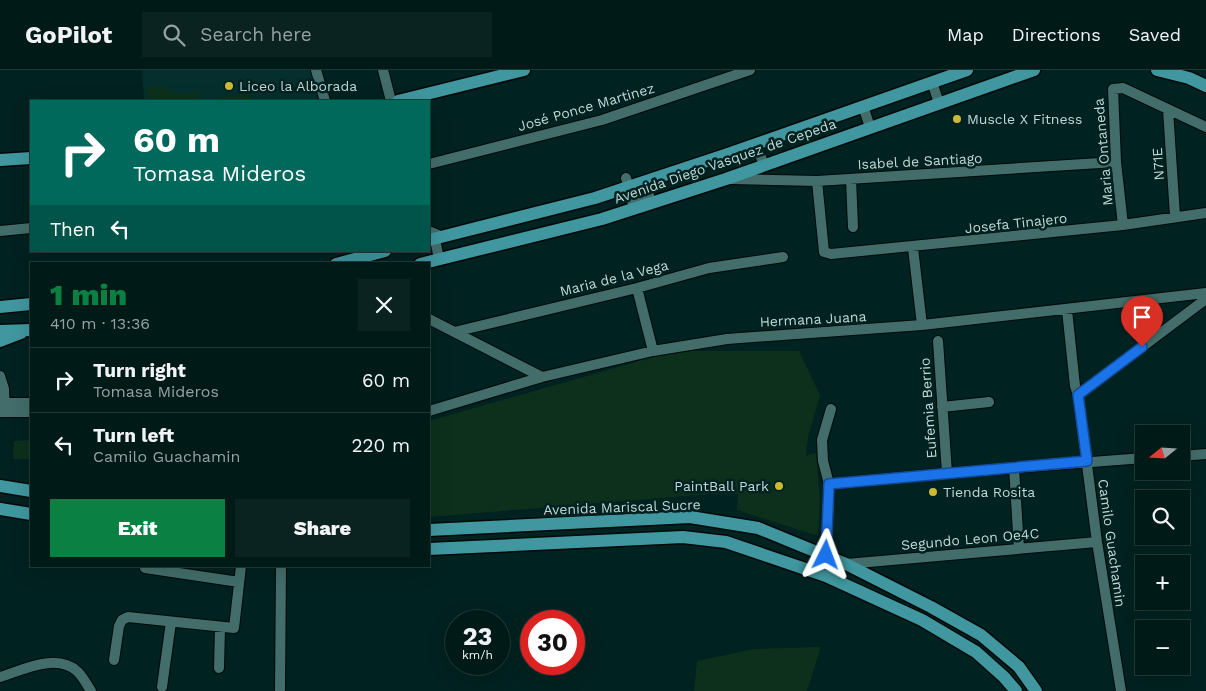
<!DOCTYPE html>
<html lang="en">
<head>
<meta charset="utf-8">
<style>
  :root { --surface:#001a18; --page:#0a2321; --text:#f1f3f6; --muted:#95a1a2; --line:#223837; --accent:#0b8043 }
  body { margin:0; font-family:"Work Sans",sans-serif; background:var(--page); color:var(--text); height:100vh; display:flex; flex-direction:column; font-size:19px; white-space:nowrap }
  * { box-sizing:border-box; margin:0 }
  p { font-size:16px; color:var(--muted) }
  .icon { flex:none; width:28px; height:28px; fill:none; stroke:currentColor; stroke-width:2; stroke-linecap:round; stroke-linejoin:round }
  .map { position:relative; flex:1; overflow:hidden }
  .drawer { position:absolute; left:30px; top:192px; width:400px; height:305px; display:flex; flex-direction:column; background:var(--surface); border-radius:0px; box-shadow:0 5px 20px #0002,0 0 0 1px var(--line) }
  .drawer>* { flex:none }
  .hud { position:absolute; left:30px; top:30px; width:400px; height:152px; border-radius:0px; box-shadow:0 5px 20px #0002,0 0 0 1px var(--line); background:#00695c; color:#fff; overflow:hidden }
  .needle { width:32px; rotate:252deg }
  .controls { position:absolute; left:1135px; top:355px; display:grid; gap:10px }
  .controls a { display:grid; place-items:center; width:55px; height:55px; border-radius:0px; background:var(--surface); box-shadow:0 5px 20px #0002,0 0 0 1px var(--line); font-size:25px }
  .speed { position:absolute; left:445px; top:540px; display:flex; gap:10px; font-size:25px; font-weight:700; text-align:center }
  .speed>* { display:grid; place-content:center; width:65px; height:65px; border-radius:50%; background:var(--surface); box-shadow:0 5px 20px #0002,0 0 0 1px var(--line); line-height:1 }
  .speed small { font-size:12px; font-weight:400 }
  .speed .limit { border:8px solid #d22; background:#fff; color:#111 }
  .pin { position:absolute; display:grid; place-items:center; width:42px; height:42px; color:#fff; margin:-51px -21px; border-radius:50% 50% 50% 0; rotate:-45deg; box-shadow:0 0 5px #0007 }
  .pin .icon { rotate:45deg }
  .me { position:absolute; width:55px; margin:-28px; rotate:3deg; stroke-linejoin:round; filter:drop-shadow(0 0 4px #0008) }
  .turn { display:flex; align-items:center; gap:18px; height:105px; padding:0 20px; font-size:22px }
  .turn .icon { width:65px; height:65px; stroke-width:2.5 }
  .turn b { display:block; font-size:35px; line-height:42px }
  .then { display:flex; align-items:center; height:48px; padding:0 20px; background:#0003; gap:10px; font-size:19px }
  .round { display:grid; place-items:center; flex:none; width:52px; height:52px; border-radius:0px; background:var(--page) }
  .head { display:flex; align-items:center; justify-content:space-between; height:85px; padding:0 20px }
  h1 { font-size:30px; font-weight:800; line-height:38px; color:var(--accent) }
  .action { display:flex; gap:10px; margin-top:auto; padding:10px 20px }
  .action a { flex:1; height:58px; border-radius:0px; background:var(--accent); color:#fff; font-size:20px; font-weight:800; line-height:58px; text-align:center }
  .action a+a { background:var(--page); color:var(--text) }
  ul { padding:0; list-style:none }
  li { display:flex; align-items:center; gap:15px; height:65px; padding:0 20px; border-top:1px solid var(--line) }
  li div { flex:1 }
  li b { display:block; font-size:19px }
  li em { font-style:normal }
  header { display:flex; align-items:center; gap:30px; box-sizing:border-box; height:70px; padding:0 25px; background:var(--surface); border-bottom:1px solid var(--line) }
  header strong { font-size:24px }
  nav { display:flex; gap:28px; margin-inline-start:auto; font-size:18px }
  .search { width:350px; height:45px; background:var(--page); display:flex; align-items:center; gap:12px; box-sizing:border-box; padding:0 18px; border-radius:0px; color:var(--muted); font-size:19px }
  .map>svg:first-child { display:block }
</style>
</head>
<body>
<header>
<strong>GoPilot</strong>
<div class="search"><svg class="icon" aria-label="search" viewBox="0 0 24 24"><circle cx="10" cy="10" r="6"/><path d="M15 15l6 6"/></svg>Search here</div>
<nav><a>Map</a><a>Directions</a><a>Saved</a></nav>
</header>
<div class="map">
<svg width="1206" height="621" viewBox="0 0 1206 621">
  <rect width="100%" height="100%" fill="#002220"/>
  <path fill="#042f2d" d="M142,0h169l9,31h-176z"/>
  <path fill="#0c301b" d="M146,17h18l15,7 20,-2 1,9h-53z
    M251,23l1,8h-39l3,-3z
    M674,281h125l21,44 -12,42 -2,19 10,-3 4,46 -2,37 -81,-26 1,-16h-27l-282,23v-96z
    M31,370v19h-18l1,-18z
    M821,577l-14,44h-113l3,-30 57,-12z"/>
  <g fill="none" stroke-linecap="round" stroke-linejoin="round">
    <defs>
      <path id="minor" d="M316,0l9,31
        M383,0l8,31
        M932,12l7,21
        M863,36l7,21
        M1168,40l7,106
        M756,74l8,21
        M429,94l173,-44 148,-50
        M626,108l6,19 16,-4 1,2 -17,6 1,1 16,-5v3
        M731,109l86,2 299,-19
        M851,109l2,48
        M817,111l7,71 7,2 292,-29 83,-12
        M1123,155l-7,-63 -3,-73 10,-1 83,39
        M0,161l31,-3
        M429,161l14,6
        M435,169l4,20
        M913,178l9,77
        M637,218l16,63
        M1067,240l8,76 3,9 19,147 24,149
        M429,249l113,58
        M454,262l183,-44 72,-20 74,-11
        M938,271l9,132
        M0,306l4,13 1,23
        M1078,325l128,-96
        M0,333h31
        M942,337l47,-5
        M429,341l113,-34 111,-26 74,-12 195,-14 284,-32
        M0,342h31
        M1181,386l25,-2
        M1014,397l5,82
        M829,414l118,-11 197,-15
        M826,485l3,-71 -6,-23 -1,-21 9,-31
        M846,494l251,-22
        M145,498l94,14
        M114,590l5,-34 3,-6 6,-3 106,11 7,-62
        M219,598l1,-41
        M0,607c23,-7 57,-25 78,-5 5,5 9,13 13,19
        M162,617l9,-65
        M280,621l1,-125"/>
      <path id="major" d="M1157,0l32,8 17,8
        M398,31l126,-31
        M0,90l31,-2
        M429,170l166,-42 130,-43 242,-85
        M336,194l49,-13
        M420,194l182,-45 124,-40 308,-109
        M0,237l31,-3
        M0,261l31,-1
        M0,271l21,-8
        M0,416l31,5
        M0,439l31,5
        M429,460l261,-13 68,11 88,36 85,43 50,28 38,32 17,24
        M429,479l254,-12 43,5 100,34 96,44 54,32 28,25 12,14"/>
    </defs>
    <use href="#minor" stroke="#000a09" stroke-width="12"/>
    <use href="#major" stroke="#000a09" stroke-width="15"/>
    <use href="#minor" stroke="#426d6a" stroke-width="10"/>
    <use href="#major" stroke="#40979f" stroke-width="12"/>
  </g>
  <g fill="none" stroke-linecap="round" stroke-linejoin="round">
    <defs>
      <path id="route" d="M826,485l3,-71 258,-23 -9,-66 64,-48"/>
    </defs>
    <use href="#route" stroke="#114b97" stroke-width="12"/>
    <use href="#route" stroke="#1a73e8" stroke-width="9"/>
  </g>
  <g fill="#cdb938" stroke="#002220" stroke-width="2">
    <circle cx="229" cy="16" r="5"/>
    <circle cx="957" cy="49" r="5"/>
    <circle cx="779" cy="416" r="5"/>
    <circle cx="933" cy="422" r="5"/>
  </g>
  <g text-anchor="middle" stroke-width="5" stroke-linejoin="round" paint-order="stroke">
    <g font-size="14" fill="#c0d7d5" stroke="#002220" text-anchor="start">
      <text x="239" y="21">Liceo la Alborada</text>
      <text x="967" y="54">Muscle X Fitness</text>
      <text x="769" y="421" text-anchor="end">PaintBall Park</text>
      <text x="943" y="427">Tienda Rosita</text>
    </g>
    <g font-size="14" fill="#c0d7d5" stroke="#002220">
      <text transform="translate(586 37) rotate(-16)" y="5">José Ponce Martinez</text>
      <text transform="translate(1103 82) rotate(-95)" y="5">Maria Ontaneda</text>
      <text transform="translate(725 91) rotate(-19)" y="5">Avenida Diego Vasquez de Cepeda</text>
      <text transform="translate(920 91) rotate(-3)" y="5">Isabel de Santiago</text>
      <text transform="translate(1158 94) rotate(-94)" y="5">N71E</text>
      <text transform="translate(1016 153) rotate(-6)" y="5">Josefa Tinajero</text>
      <text transform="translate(614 208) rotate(-14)" y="5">Maria de la Vega</text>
      <text transform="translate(813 249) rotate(-3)" y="5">Hermana Juana</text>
      <text transform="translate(928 338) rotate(-94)" y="5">Eufemia Berrio</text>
      <text transform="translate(622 437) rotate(-2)" y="5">Avenida Mariscal Sucre</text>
      <text transform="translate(970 469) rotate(-5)" y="5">Segundo Leon Oe4C</text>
      <text transform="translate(1112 473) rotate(82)" y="5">Camilo Guachamin</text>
    </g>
  </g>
</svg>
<div class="controls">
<a><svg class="needle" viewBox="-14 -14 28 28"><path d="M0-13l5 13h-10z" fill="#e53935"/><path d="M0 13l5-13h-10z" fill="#95a1a2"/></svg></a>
<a><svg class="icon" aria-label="search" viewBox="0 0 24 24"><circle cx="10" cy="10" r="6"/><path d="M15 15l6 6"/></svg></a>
<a>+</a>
<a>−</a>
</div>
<div class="speed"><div>23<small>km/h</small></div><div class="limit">30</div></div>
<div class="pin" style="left:1142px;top:277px;background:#d93025"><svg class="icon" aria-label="arrive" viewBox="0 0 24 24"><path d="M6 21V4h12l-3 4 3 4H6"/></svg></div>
<svg class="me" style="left:826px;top:485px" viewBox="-20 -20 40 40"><path d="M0-17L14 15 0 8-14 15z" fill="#1a73e8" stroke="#fff" stroke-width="4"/></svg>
<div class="hud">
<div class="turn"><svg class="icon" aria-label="right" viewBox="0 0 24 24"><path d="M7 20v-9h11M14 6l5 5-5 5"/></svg><div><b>60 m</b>Tomasa Mideros</div></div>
<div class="then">Then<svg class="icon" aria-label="left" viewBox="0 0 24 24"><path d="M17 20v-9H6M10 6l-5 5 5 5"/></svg></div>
</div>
<section class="drawer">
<div class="head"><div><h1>1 min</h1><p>410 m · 13:36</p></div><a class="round"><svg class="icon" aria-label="close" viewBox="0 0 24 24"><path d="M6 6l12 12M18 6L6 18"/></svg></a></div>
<ul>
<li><svg class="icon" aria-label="right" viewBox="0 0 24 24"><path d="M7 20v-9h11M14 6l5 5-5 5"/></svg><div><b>Turn right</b><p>Tomasa Mideros</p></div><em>60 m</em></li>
<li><svg class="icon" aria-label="left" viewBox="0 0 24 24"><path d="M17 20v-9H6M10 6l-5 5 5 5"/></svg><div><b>Turn left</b><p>Camilo Guachamin</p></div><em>220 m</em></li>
</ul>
<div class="action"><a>Exit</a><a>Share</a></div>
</section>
</div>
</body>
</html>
